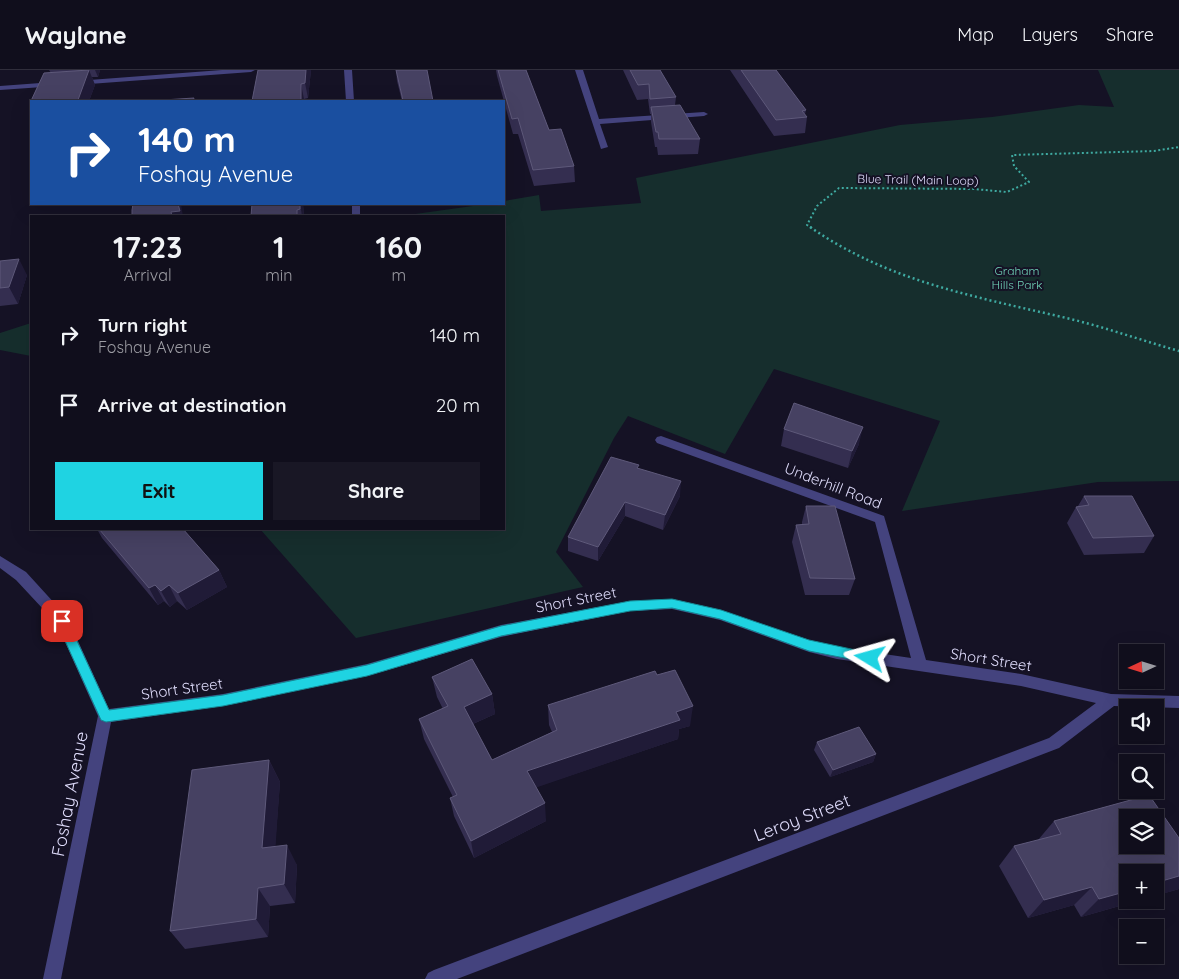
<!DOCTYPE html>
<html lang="en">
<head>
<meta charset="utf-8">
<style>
  :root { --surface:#100e1c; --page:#191725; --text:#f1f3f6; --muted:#9c9ca3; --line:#302e3b; --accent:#1fd3e2 }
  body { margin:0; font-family:Quicksand,sans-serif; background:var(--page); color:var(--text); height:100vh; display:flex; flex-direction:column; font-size:19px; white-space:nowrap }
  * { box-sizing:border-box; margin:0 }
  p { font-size:16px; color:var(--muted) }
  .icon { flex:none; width:28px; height:28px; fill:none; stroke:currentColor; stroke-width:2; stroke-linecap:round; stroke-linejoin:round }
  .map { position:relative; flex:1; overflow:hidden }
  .drawer { position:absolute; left:30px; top:145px; width:475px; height:315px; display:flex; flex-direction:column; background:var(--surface); border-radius:0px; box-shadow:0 5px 20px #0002,0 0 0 1px var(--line) }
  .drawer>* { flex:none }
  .guide { position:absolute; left:30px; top:30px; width:475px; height:105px; border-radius:0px; box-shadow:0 5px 20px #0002,0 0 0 1px var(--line); background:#1a4fa0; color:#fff; overflow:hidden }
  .needle { width:32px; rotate:266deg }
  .tools { position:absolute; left:1119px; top:574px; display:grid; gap:10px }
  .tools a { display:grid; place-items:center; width:45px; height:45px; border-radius:0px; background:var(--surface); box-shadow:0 5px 20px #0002,0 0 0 1px var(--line); font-size:25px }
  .pin { position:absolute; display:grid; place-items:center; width:42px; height:42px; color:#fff; margin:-21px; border-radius:10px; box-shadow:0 2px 8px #0006 }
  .me { position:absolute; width:55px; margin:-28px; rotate:278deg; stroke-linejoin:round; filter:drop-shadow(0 0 4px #0008) }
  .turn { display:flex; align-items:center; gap:18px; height:105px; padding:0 25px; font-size:22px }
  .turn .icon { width:65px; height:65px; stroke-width:2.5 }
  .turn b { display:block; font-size:35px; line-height:42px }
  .eta { display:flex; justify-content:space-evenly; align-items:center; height:85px; text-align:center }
  .eta b { font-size:30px; font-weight:800; line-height:35px }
  .cta { display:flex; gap:10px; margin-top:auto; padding:10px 25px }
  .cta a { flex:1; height:58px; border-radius:0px; background:var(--accent); color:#111; font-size:20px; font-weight:800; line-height:58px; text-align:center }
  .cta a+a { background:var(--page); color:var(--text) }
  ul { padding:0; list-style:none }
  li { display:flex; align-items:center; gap:15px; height:70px; padding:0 25px }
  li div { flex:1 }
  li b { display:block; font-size:19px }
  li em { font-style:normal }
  header { display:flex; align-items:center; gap:30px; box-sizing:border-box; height:70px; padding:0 25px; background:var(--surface); border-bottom:1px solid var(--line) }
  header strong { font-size:24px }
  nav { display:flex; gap:28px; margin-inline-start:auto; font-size:18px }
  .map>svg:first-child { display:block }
</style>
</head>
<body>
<header>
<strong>Waylane</strong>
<nav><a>Map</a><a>Layers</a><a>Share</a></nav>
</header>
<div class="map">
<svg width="1179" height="909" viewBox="0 0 1179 909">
  <rect width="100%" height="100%" fill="#151225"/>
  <path fill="#162e2d" d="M1098,0h81v411l-81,1 -196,29 38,-90 -166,-52 -49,85 -97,-38 -14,22 -58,114 27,35 -227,51 -96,-109h244v-313h-103l86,-12h17v-3l35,-6 2,16 100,-8 -5,-25 264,-53 92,-8 87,-12 35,2z
    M31,253v33l-31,-6v-17z"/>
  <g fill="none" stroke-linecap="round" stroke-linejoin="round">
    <path stroke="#3faaa1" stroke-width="2" stroke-dasharray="2 2.5" stroke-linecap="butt" d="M812,158l-5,-3 10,-19 22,-18 135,1 33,3 22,-10 -15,-16 -2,-11 142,-4 25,-4"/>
    <path stroke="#3faaa1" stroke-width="2.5" stroke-dasharray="2 3" stroke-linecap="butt" d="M810,157c78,54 162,69 252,90 40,9 78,23 117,34"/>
    <path fill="#44437e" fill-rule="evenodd" d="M222,0h33l-4,2 -175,13 -4,-2 4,-2z
      M344,0h8l2,31h-8z
      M575,0h8l16,49 105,-7 4,2 -4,2 -104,8 8,23 -7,2z
      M54,12l4,2 -1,2 -57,4v-4z
      M352,134h8v12l-8,-1z
      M661,366l223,80 42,144 95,14 90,20 68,2v12l-65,-2 -55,42 -602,231h-32l3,-6 6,-3 615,-232 47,-35 -75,-17 -184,-27 -28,-7 -89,-32 -48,-11 -42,2 -129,26 -134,39 -144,30 -112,16 -50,257h-18l55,-263 -41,-92 -41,-44 -16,-12v-12l26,16 41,45 42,92 114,-15 144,-30 134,-39 129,-24 42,-2 49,11 88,30 28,7 74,11 -36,-136 -218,-79 -2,-3 2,-3z"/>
  </g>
  <path fill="#342e50" d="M49,0h51l-2,7h-6l3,8 -6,16h-58v5l-1,-3 14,-30h7z
    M258,0h53l-3,28 -4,1v2h-52z
    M396,0l37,31h-31l-5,-20z
    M496,0h30l23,60 25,36 1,16 -41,4 -16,-52h-5l-16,-58z
    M623,0h37l16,27 -1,8 25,34 -2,15 -40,1 -1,-8h-2l-4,-25v-8h-1l-2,-15 -11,1z
    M730,0h46l30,40 -1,4 2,3 -2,16 -31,3z
    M252,134h51l1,12h-53z
    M414,134h16l-16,1z
    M0,191l27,14 -9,29 -18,2z
    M784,359l75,15 -11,24 -67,-22z
    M639,399l41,27 -17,34 -38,-14 -27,45 -30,-10v-14z
    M1084,426l70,40 -10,17 -60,2 -17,-32 9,-16 2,-1z
    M806,436l49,73 -6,16h-44l-13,-53 4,-17h6v-3z
    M97,459h86l36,41 8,17 -40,23 -10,-9 -7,6 -6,-6 -6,4 -56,-67z
    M657,605l33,51 -11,3 -1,10 -142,48 10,34 -72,37 -20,-42 -4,-18 3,-1 -29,-58 -5,-20 24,-10 -6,-12 -5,-20 60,17 3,20 -22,10 19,36 60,-28 -3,-7 -1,-20z
    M817,672l59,12 -3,8 -43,15 -16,-27z
    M269,690l11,22 -5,64 22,19 -2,38 -25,3 -2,31 -83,12 -15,-18z
    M1054,751l125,17v51l-98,28 -7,-12 -46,13 -29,-52 15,-20 24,-6z"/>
  <path fill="#201b37" d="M89,0l6,15 -6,16h-11v-1z
    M95,0h5l-2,7z
    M306,0h5l-3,28 -3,-15z
    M301,14l3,15v2h-3z
    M178,134h3l2,12h-11l-1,-4z
    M300,134h3l1,12h-2z
    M19,189l8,16 -9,29 -9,-17z
    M863,357l-4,17 -11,24 4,-17z
    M681,411l-1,15 -17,34 2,-15z
    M625,432v14l-27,45v-14z
    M219,500l8,17 -40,23 -9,-17z
    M155,515l9,16 -6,4 -9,-17z
    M169,515l8,16 -7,6 -9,-16z
    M492,624l3,20 -27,12 -4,-19z
    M693,636l-3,20 -11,3 -1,10 -149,51 -2,-19 149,-59z
    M876,684l-3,8 -43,15 3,-7z
    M269,690l11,22 -6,86 -12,-20z
    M545,733l1,18 -72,37 -3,-17z
    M287,775l10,20 -2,38 -11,-19z
    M1179,806v13l-24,7v-13z
    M1092,817l-18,18 -46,13 16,-18z
    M258,818l12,18 -2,31 -12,-18z
    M1128,821v9h12l-59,17 18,-18z"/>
  <path fill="#464162" stroke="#5e597a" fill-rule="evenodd" d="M89,0l-11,30 -20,1h-27v2h-1l14,-30z
    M258,0h48l-1,13 -4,1v17h-31v-1l-18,1z
    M396,0h31l6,31h-30l-1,-5z
    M498,0h28l23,60 12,-1 13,37 -41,4 -15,-52 -6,1z
    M630,0h30l16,27 -26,2 -1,-15 -11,1z
    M741,0h35l30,40 -4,1 5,6 -31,3z
    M194,28l-1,3h-45z
    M680,35l20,34h-41l-1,-7h-2l-5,-25z
    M133,134h45l2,7 -9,1 1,4h-40v-6z
    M252,134h48v5l-3,1v6h-46z
    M19,189l-10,28 -9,1v-27z
    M794,333l69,24 -11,24 -68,-22z
    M611,387l28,8 -2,3 44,13 -16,34 -40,-13 -27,45 -30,-10z
    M1084,426h48l22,40 -61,2 -17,-31 13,-2z
    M806,436h29l20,73 -45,-1 -14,-53 13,-1z
    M99,459h84l36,41 -41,23 -9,-8 -8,6 -6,-6 -6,3z
    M472,589l20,35 -28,13 28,53 65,-30 -9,-25 107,-34 2,4 18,-5 18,36 -17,6 4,8 -153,51 18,32 -74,38 -21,-43 7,-3 -38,-76 29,-13 -16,-29z
    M859,657l17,27 -43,16 -16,-28z
    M269,690l-7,88 25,-3 -3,39 -26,4 -2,31 -86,12 22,-161z
    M1149,725l30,43v38l-24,7v-11h-27v19l-29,8 -7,-12 -48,13 -30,-54 47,-12 -7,-13zM1128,748h27v27h-27z"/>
  <path fill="#1fd3e2" stroke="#148993" d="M672,529l49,11 88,30 61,13 7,5 -7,5 -61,-12 -89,-32 -48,-11 -42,3 -129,25 -134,40 -144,30 -117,16 -5,-2 -45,-99 6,-5 4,1 43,93 114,-15 144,-30 134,-39 129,-25z"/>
  <g text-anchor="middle" stroke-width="4" stroke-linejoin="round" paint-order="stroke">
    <g font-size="12" fill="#dedbfa" stroke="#151225">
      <text transform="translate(918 110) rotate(1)" y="4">Blue Trail (Main Loop)</text>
    </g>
    <g font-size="12" fill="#70d2b7" stroke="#151225">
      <text x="1017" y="205">Graham<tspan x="1017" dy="14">Hills Park</tspan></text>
    </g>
    <g font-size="15" fill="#dedbfa" stroke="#151225">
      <text transform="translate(833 416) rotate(21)" y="5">Underhill Road</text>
      <text transform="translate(576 530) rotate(-11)" y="5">Short Street</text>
      <text transform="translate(991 590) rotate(9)" y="5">Short Street</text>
      <text transform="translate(182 619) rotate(-8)" y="5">Short Street</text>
    </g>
    <g font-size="18" fill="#dedbfa" stroke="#151225">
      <text transform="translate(70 724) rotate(-79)" y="6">Foshay Avenue</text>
      <text transform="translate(802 748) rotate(-21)" y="6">Leroy Street</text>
    </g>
  </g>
</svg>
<div class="tools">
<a><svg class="needle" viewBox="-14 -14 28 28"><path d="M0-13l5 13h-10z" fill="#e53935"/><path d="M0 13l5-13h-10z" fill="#9c9ca3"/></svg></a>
<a><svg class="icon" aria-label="sound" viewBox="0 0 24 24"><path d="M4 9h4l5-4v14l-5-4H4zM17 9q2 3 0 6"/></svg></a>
<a><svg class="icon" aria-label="search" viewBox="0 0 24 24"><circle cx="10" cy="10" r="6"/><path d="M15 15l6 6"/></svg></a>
<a><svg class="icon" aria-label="layers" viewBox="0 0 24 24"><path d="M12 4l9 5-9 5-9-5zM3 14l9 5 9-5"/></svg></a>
<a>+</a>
<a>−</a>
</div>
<div class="pin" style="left:62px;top:551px;background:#d93025"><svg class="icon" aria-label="arrive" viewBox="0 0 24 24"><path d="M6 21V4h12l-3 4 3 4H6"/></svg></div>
<svg class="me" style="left:870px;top:588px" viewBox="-20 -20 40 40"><path d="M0-17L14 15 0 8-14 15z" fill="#1fd3e2" stroke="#fff" stroke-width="4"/></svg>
<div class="guide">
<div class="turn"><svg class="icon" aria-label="right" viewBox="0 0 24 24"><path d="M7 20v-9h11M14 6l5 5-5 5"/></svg><div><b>140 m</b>Foshay Avenue</div></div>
</div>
<section class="drawer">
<div class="eta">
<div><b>17:23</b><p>Arrival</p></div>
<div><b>1</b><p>min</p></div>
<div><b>160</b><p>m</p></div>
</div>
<ul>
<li><svg class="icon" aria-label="right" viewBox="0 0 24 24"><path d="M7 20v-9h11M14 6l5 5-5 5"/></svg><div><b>Turn right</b><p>Foshay Avenue</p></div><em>140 m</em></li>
<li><svg class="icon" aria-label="arrive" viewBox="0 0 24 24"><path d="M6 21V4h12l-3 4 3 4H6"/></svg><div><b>Arrive at destination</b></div><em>20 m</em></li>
</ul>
<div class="cta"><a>Exit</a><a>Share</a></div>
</section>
</div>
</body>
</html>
